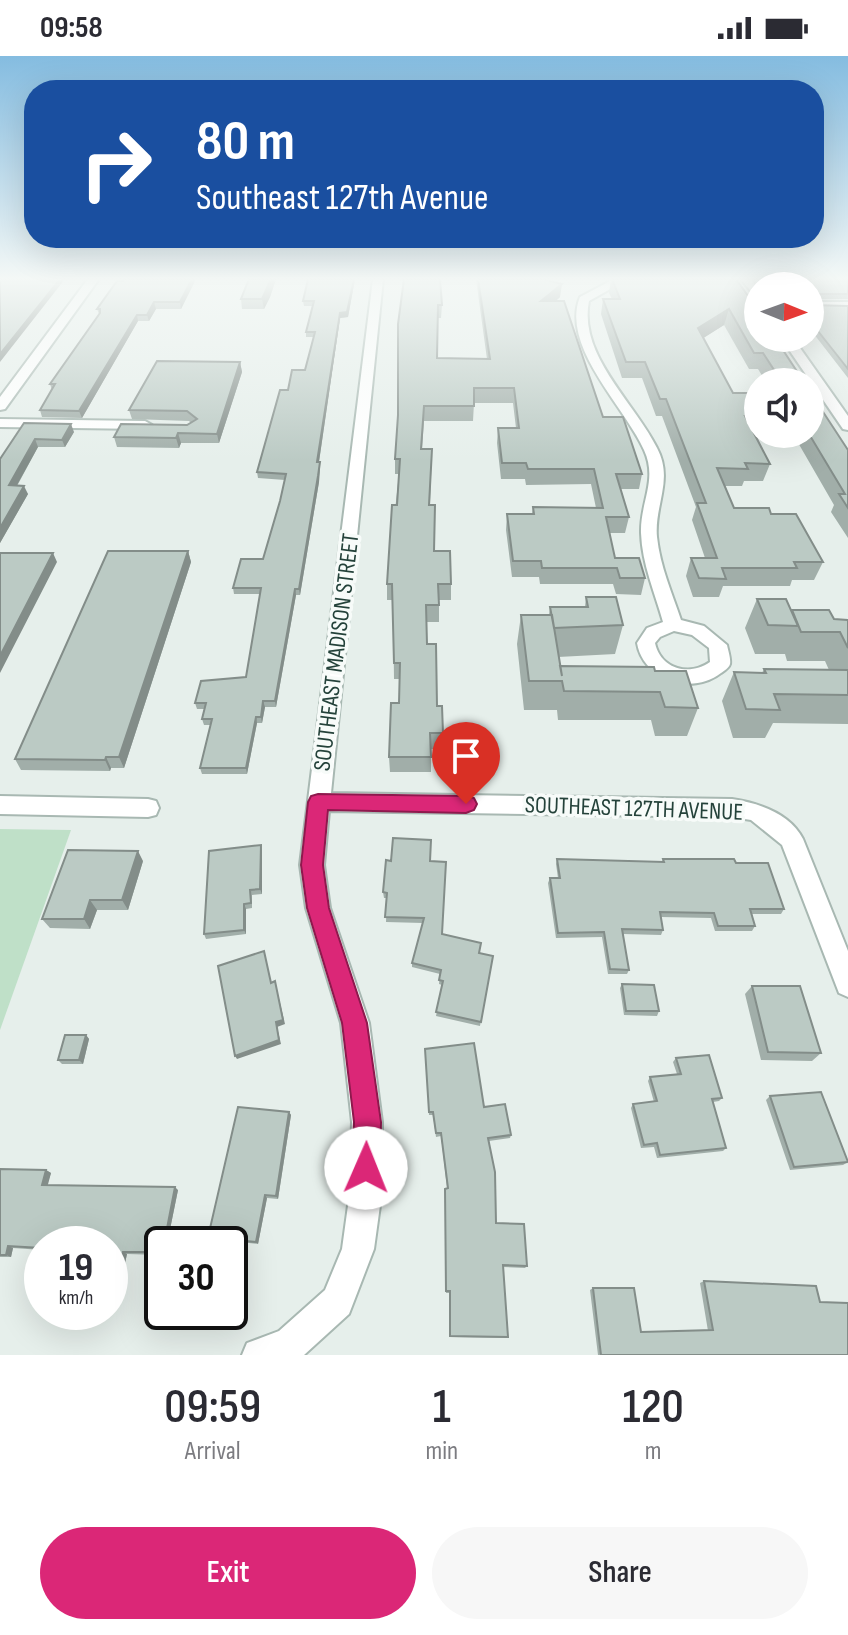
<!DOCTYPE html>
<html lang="en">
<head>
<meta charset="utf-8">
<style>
  :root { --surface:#fff; --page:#f7f7f7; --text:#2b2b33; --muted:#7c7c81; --accent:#db2777 }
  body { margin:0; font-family:"Sofia Sans Condensed",sans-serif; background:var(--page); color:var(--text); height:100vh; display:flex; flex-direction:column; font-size:30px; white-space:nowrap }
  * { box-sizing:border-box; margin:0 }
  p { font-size:26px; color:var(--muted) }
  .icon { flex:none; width:44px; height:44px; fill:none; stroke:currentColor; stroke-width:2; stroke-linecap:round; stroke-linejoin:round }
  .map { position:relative; height:1299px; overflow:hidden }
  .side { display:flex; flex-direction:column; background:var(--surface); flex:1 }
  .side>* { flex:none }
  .top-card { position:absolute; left:24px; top:24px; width:800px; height:168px; border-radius:32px; box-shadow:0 8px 32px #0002; background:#1a4fa0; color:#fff; overflow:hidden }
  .needle { width:52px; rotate:91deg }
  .controls { position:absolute; left:744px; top:216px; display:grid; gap:16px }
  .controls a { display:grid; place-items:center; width:80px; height:80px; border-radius:50%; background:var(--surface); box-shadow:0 8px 32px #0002; font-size:40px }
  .speed { position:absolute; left:24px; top:1170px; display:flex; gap:16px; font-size:40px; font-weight:700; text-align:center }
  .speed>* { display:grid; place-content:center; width:104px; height:104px; border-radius:50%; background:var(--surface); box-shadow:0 8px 32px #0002; line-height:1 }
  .speed small { font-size:20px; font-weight:400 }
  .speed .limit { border:4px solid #111; border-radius:12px; background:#fff; color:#111 }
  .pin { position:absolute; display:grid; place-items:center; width:68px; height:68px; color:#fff; margin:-82px -34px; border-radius:50% 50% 50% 0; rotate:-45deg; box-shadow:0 0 8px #0007 }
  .pin .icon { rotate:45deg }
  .me { position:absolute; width:88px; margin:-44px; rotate:1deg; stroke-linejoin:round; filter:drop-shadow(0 0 6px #0008) }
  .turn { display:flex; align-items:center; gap:28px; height:168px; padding:0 40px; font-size:36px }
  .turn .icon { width:104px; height:104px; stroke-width:2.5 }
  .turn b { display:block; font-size:56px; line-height:68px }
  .eta { display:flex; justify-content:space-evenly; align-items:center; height:136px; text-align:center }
  .eta b { font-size:48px; font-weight:600; line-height:56px }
  .action { display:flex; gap:16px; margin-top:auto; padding:16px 40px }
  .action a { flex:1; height:92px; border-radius:48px; background:var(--accent); color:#fff; font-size:32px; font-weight:600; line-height:92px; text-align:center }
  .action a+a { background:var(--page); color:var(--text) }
  .status { display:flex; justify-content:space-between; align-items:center; height:56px; padding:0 40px; background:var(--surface); direction:ltr }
  .status svg { height:22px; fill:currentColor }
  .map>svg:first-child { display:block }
</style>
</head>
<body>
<div class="status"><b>09:58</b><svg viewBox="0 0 49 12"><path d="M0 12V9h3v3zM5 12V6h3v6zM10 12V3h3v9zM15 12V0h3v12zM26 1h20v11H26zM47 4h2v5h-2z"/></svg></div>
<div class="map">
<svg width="848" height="1299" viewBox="0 0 848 1299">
  <rect width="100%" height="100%" fill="#e6efeb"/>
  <path fill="#bfe0c8" d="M0,773l71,1 -71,200z"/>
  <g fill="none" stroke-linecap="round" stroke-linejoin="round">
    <defs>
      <path id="minor" d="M88,223h11l-94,130 -5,1v-13z
        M373,223h10l-52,514 401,6c26,4 58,14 71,40l45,112v46l-9,-4 -57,-148 -31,-25 -19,-3 -403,-6 -5,54 6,43 39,115 13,99v69l-8,58 -25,65 -45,41h-62l5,-12 32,-12 46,-41 17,-41 8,-58 2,-69 -11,-99 -35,-115 -6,-43z
        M614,223h14l-39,22c-11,54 46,102 68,147 17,32 -3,57 0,89 3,29 15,56 24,83l23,6 23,19c1,5 4,14 3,19 -1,4 -6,7 -9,9 -29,23 -78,7 -84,-30l10,-15 16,-6c-8,-29 -21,-58 -22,-89 -1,-31 17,-53 3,-83 -19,-43 -84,-104 -64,-153zM674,575l18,4 17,13 1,14c-20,14 -49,8 -55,-19l5,-6z
        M741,223h10l7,10v11z
        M810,246h38v6h-38z
        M781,282h12l55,78v14l-5,-1z
        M0,363l145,2 7,4 -7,4 -145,-2z
        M0,740l148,3 8,2 3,7 -3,7 -8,2 -148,-3z"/>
    </defs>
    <use href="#minor" stroke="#a8b8b2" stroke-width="4"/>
    <use href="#minor" fill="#fff" fill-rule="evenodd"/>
  </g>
  <path fill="#a1aea9" d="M196,223l-15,30h-25l-7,12h-11l-56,97 -40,-1 -2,-7 12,-20 -2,-6 49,-70 -2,-5z
    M249,223h27l-6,18 -6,12h-22l-1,-10z
    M308,223h47l-7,38 -8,1 -21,144 1,6 -1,14 -19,113h-4l-20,112h-11l-3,16h-5l-10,51h-45l-2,-6 11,-43h-7l-2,-6 3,-10h-8l-2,-6 51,-26 14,-83h-26l-1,-6 30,-29 17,-58 5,-21 -27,-2 -1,-6 31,-82 17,-20 9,-33h-8v-5l7,-26h-9l-1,-5z
    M404,223l38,26 -1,13h-3l-1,40 50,1 -11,-80h66l18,18 -4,4 47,116 39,57 -3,15h-18l8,28 -4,16h-16l6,25 30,20 -4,17 -25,-1 -3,-10h-73l-1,-7h-27l-6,-47 1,-16h25l1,-7 63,1 -5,-24 -65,1 -1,-6h-24l-4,-36 1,-15h18l-3,-25h-39l-1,18h-49l-2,28h10l-2,56 4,46 17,33v16h-12v22h-13l1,22 10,62 6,27v16h-12v23h-41l-1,-15 10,-54 1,-24h-6l-1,-79h-6v-16l12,-110h-4v-15l3,-44z
    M611,223h125l22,59 46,44h-38l-8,-13h-9l-25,-44 -21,13 30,55h25v40h-4l16,31 -7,17h-19l-2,5h-17l9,22 37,6 52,48 -9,18h-22l-2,6h-67l-4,11h-26l-7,-21 5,-18h14l-13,-38 4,-13 -34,-91h-6l-14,-38h-20l-21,-64 2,-15h9l-3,-6z
    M776,223h72v20h-37l-1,-13h-30v-2z
    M810,249l38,1v72l-38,-49z
    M240,306l2,10 -23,71h-38l-2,5 -62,-1 -3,-10 73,-12 4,-2 -2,-2 -57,-2 -3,-9z
    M24,367l50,9 -9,15h-27l-21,39 11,8 -28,49v-84z
    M793,378h17l38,16v88l-17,-26 3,-7z
    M188,495l3,11 -67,206h-13l-1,3 -89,-1 -6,-11z
    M586,541l37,28 -8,29 -57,3 2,10 95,4 43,37 -11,28h-32l-4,-16h-93l-1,-10h-33l-7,-66 4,-29h28l1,-8h35z
    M757,543l35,12 42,8 14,1v104l-75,-1 -8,15h-32l-11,-37 12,-29 28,1 2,-4 65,1 -4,-9h-38l-2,-7h-30l-10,-26z
    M261,789l1,6v43l-10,1v13l-6,1v25l-40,5 -2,-5z
    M557,803l105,3 1,-3 73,4 48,46 -3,5h-29l3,12 -3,5h-37l-4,-13 -50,-1 2,13 -2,5 -38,-1 6,36 -2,4h-19l-6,-37 -46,1 -8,-55 2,-5h8l-2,-14z
    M143,805l-15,49h-31l-7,19 -40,-1 -8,-9z
    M430,805l12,73 37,19 14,3 -13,70 -44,-10 6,-31 -3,-1 1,-10 -28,-7v-4l11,-40 -37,-1 1,-24h-3l-1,-6z
    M622,928l37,27 -2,5 -33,-1 -4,-27z
    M752,930l69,67 -9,8 -51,-1 -16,-66z
    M86,979l3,4 -6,25h-21l-4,-4z
    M425,993l59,58 27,28 -1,3 -21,3 7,82 31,43 -2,2 -22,-1 5,70 -1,1 -57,-1v-44h-4l-1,-104 2,-1 -6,-52 -5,1 -3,-22h-4z
    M676,1002l46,40 -3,3 -6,1 13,46 -3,3 -66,7 -3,-11 -13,1 -10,-40 2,-4 21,-2 -6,-21 2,-4 27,-3 -4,-12z
    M770,1040l78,66 -5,3 -53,5 -24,-70z
    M289,1056l2,3 -13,84 -11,-1 -9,46 -47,-5 -3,-2z
    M0,1113l46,1 5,3 -4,12 131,5 -11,54h-5v11l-35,-1 -2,9h-15v-19h-68v6l-29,-2 -2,9h-11z
    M704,1225l116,21 28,53h-250l-8,-65 3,-2 48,44 67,-1 -8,-48z"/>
  <path fill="#838d89" d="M60,223h5l-65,83v-8z
    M192,223h4l-15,30 -1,-7z
    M271,223h5l-6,18 -6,12 -2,-10z
    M354,223h1l-7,38 -8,1 -22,150 -1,-6 23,-149z
    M562,228l-2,13 -20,17 1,-13z
    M154,246l2,7 -7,12 -2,-6z
    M729,253l-5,16 -30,19 4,-16z
    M137,259l1,6 -56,97 -3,-7z
    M240,306l2,10 -23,71 -2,-9z
    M71,368l3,8 -9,15 -3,-7z
    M178,377l3,10 -2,5 -3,-10z
    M35,383l3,8 -26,47 -3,-9z
    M320,406l-1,20 -19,113 -1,-6z
    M24,430l4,8 -28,49v-15z
    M188,495l3,11 -67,206 -5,-11z
    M53,497l4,9 -57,111v-17z
    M295,533l1,6 -20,112 -1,-6z
    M263,645l2,6 -3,16 -1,-6z
    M256,661l1,6 -10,51 -1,-6z
    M106,701l5,11 -1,3 -5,-11z
    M261,789l1,6v43l-2,-5z
    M138,795l5,10 -15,49 -6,-10z
    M90,844l7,10 -7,19 -6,-10z
    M244,848l2,5v25l-2,-4z
    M276,930l9,38 -8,3 4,17 -44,15 -2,-3 41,-34z
    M86,979l3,4 -6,25 -4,-4z
    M289,1056l2,3 -13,84 -2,-3z
    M46,1114l5,3 -4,15 -5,-3z
    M175,1131l3,3 -11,54h-3z
    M265,1139l2,3 -9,46 -2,-2z
    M8,1190l5,2 -2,9 -5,-2z
    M123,1196l4,2 -2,9 -4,-2z"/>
  <path fill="#bbcac4" stroke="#838d89" stroke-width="2" d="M0,223h60l-60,75z
    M124,223h68l-12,23h-26l-7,13h-10l-58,96 -39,-1 15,-26h-5l50,-71v-4h-3l20,-28h6z
    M249,223h22l-9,20h-21z
    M308,223h46l-7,33 -7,1 -23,149h3l-2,14 -19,113h-4l-20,112h-12l-2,16h-5l-10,51h-46l12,-49h-10l4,-16h-11l6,-22 45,-4 15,-89h-28l8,-29h22l17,-58 6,-27 -29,-2 23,-82h8l4,-20h13l10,-38h-9l8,-31h-11z
    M404,223h36l2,26h-4l-1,53 53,1 -12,-80h64l20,5 -21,17h23l39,116h20l19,57h-26l13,43h-23l9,41h24l6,20h-25l-3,-10h-75l-1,-7h-28l-6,-47h27l-1,-7 70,1 -9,-39h-66l-2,-6h-24l-4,-35h21l-5,-40h-40v18h-50l-3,43h11l-3,56h6l-1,46h16l1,33h-13l1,21h-13l1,39h9l1,62h5l1,27h-13l1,24h-42l2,-54h8l1,-40h-6l-2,-79h-5l5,-79h5l3,-46h-5l3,-44v-91z
    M612,223h124l22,31v28h17l29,44h-22l-19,-29h-9l-25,-44 -31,19 35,65h25v23h-13l25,48 -25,-1 3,6 -31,-1 17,40h35l2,6h25l27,48h-29l3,6h-75l4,11 -27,-1 -8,-20h26l-20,-55h9l-40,-104h-6l-15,-37h-19l-23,-63h17z
    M782,223h66v15h-36l-2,9v-17h-27l-3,-3h6z
    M810,249l38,1v63l-38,-48z
    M157,305l83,1 -23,72 -39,-1 -2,5 -62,-1 7,-13 66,1 10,-6 -10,-8 -58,-1z
    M810,336l38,58v58l-9,-14h6l-36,-60z
    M24,367l47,1 -9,16 -27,-1 -26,46 15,1 -24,42v-69z
    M108,495h80l-69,206h-13l-1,3 -90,-1z
    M0,497h53l-53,103z
    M586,541h30l7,28 -69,3 -4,-21h38z
    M757,543h29l12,27 -30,-1z
    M792,554h37l5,9 14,1v28l-8,-16h-39z
    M521,559h31l10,61 -2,-10 94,1 1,4h31l12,37 -33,-1 -5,-15 -96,-1 -2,-10h-33z
    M764,613l84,1v25l-74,-1 6,16 -34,-1 -12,-37 32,1z
    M393,782l38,2 -1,21 16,1 -4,72 39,9 -2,10 14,3 -12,66 -45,-10 7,-31 -4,-1 2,-10 -29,-7 12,-45 -39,-1 2,-24 -4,-1 3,-32 5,1z
    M261,789l-1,44 -10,1 1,13 -7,1v26l-40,4 5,-83z
    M68,794l70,1 -16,49h-32l-6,19h-42z
    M557,803l107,3 -1,-3h71l2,4h32l16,46h-34l5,17h-37l-4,-13 -54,-1 3,18 -41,-1 7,41 -19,-1 -6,-37 -46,1 -8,-55h10z
    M264,895l7,32 4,-2 8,39 -7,2 3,18 -44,16 -17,-90z
    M622,928l32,1 5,26h-33z
    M752,930h48l21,67 -53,-1z
    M65,979h21l-7,25h-21z
    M474,987l10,64 21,-3 6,31 -23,3 7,34 1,51 28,1 3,42 -24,-1 5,72 -58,-1v-45h-4l-1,-102 3,-1 -7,-55h-5l-3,-21h-4l-4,-63z
    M709,999l13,43 -10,1 14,49 -66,7 -3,-12 -13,2 -11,-41 24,-3 -7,-24 31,-3 -5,-16z
    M821,1036l27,70 -54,5 -24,-71z
    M238,1051l51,5 -13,84 -11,-1 -9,47 -48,-5z
    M0,1113l46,1 -4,15 133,2 -11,57h-2v8h-39l-2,9h-11v-17h-68v4l-34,-2 -2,9h-6z
    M704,1225l112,5 4,16 28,1v52h-247l-8,-67h41l7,44 72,-2z"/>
  <linearGradient id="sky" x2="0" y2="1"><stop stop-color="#84bce0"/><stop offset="0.55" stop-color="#f4f8f6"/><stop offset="1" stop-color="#f4f8f6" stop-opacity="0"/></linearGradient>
  <rect width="848" height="405" fill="url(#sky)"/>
  <path fill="#db2777" stroke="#8e194d" stroke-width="2" d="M318,738l148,2 8,2 3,6 -3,6 -8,3 -138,-3 -5,55 6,43 38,115 14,99 -1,46 -4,9 -10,4 -10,-4 -4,-9 2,-46 -12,-99 -35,-115 -6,-43 7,-63 3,-6z"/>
  <g text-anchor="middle" stroke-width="7" stroke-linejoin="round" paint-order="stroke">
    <g font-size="24" fill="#24423a" stroke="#f7fbf9">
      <text transform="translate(336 596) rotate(-83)" y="8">SOUTHEAST MADISON STREET</text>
      <text transform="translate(634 752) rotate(2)" y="8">SOUTHEAST 127TH AVENUE</text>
    </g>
  </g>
</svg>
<div class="controls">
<a><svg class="needle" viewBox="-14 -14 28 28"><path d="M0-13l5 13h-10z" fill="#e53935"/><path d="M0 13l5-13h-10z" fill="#7c7c81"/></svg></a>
<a><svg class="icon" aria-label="sound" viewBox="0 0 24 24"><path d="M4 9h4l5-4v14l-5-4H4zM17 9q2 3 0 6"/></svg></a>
</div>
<div class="speed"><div>19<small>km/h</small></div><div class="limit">30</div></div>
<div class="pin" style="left:466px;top:748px;background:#d93025"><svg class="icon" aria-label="arrive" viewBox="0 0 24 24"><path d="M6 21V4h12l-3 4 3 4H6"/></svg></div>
<svg class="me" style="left:366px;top:1112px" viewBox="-20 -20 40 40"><circle r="19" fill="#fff"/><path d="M0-13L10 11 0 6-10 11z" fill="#db2777"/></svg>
<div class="top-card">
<div class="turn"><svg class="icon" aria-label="right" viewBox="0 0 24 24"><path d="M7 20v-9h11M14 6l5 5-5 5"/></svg><div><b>80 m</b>Southeast 127th Avenue</div></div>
</div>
</div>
<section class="side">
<div class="eta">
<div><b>09:59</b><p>Arrival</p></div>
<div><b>1</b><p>min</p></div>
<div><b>120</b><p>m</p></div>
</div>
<div class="action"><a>Exit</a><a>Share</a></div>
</section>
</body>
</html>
